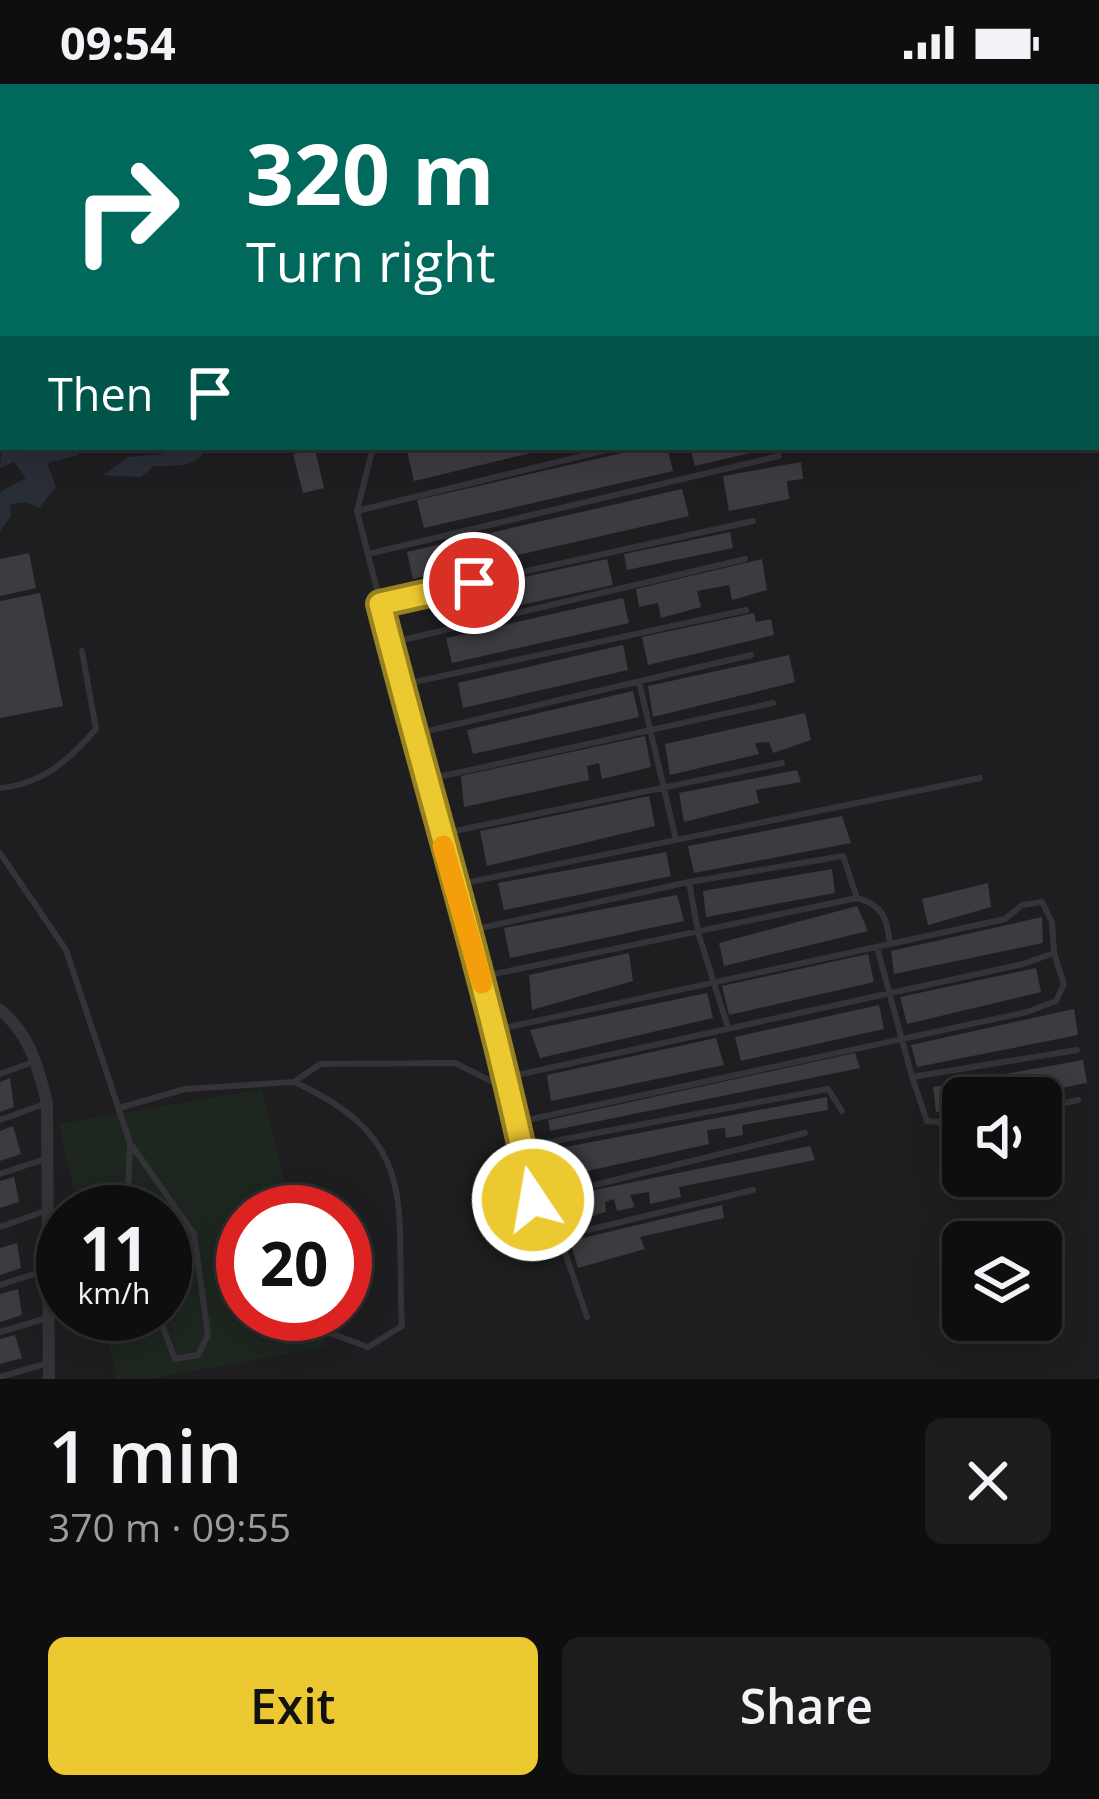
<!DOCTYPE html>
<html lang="en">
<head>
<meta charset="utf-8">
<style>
  :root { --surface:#0e0e0e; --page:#1c1c1c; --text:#f1f3f6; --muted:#9b9c9e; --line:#2e2e2e; --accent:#ecc831 }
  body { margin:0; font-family:"Open Sans",sans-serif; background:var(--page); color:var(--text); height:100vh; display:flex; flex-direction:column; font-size:45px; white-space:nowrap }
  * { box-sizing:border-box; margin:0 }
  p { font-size:39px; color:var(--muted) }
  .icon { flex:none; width:66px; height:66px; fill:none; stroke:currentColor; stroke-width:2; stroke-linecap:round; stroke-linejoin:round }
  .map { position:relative; height:1295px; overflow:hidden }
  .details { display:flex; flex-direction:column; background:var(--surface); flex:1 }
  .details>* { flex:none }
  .banner { position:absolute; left:0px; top:0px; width:1101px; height:366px; box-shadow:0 6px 30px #0003,0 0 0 3px var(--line); background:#00695c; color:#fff; overflow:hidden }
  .controls { position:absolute; left:942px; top:993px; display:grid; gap:24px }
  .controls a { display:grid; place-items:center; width:120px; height:120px; border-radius:18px; background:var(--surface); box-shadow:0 6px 30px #0003,0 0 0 3px var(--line); font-size:60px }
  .speed { position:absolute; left:36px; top:1101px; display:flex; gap:24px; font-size:60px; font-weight:700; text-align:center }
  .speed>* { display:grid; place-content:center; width:156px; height:156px; border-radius:50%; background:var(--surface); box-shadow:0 6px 30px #0003,0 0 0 3px var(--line); line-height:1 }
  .speed small { font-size:30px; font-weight:400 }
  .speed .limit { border:18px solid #d22; background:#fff; color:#111 }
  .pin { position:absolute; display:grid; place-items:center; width:102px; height:102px; color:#fff; margin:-51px; border:6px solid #fff; border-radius:50%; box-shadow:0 3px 12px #0007 }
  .me { position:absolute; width:132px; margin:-66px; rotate:348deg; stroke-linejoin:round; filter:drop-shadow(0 0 9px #0008) }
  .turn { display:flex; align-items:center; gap:42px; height:252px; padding:0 48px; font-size:54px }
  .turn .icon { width:156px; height:156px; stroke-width:2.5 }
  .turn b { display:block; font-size:84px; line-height:102px }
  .then { display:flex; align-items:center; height:114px; padding:0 48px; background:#0003; gap:24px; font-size:45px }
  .round { display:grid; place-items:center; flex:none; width:126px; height:126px; border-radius:18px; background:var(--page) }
  .headline { display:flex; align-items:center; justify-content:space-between; height:204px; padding:0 48px }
  h1 { font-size:72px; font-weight:600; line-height:90px }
  .primary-button { display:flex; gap:24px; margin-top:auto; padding:24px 48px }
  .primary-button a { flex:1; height:138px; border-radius:18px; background:var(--accent); color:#111; font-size:48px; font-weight:600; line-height:138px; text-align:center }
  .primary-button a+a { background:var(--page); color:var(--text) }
  .status { display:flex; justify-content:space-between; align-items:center; height:84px; padding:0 60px; background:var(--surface); direction:ltr }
  .status svg { height:33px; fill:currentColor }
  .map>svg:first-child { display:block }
</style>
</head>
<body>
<div class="status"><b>09:54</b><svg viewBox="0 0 49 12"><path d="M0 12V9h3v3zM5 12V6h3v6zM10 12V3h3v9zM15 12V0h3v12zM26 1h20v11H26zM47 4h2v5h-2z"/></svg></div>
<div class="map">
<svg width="1099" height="1295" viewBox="0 0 1099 1295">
  <rect width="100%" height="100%" fill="#121213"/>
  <path fill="#1e1e20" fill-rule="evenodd" d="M0,0h1099v1295h-1099zM3,3h1095v360h-1095zM963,1014h78v78h-78zM63,1128h102v102h-102zM243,1128h102v102h-102zM963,1158h78v78h-78z"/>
  <path fill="#1e2620" d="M262,1005l30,123h-49v102h74l9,33 -178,32h-31l-15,-65h63v-102h-86l-20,-88z"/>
  <path fill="#292e36" d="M928,0h171v78l-1,-75h-179z
    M3,354v9h84l-11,9 -29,7 9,24 -17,21 -14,-6 -15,2 1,12 -11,15v-39l26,-14 -12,-16 -14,6z
    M178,363h28c-7,21 -32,19 -52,19l-13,11 -38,-2 25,-18 34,-3z"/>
  <path fill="#3c3c40" d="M406,363h141v2l-133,32z
    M648,363h19l6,24 -249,57 -7,-28z
    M690,363h75l1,2 -71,17z
    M315,365l9,39 -21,5 -10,-39z
    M801,378l2,17 -16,2 2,18 -60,12 -6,-35z
    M682,405l7,27 -276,63 -6,-27z
    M730,448l3,16 -106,22 -3,-16z
    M29,469l7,35 -36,8v-37z
    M607,475l6,26 -170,37 -6,-26z
    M762,475l5,31 -35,10 -3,-15 -32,6 4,16 -40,11 -3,-15 -19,4 -3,-18z
    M40,509l23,113 -63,12v-117z
    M623,514l6,25 -177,40 -6,-25z
    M754,529l2,9 15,-3 3,16 -126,30 -6,-28z
    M623,561l5,25 -165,38 -5,-25z
    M789,571l6,27 -142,35 -5,-31z
    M633,607l6,26 -166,37 -6,-24z
    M805,629l6,27 -38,13 -4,-11 -14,1 4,11 -89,21 -5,-31z
    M645,652l6,31 -49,12 -3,-16 -12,3 2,14 -125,27 -3,-31z
    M797,686l4,12 -45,8 3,13 -75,19 -5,-29z
    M649,712l6,30 -168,40 -7,-35z
    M842,732l9,27 -157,30 -6,-27z
    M666,768l5,24 -167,34 -6,-27z
    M832,785l3,24 -129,24 -3,-26z
    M988,799l3,24 -63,18 -6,-26z
    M677,811l7,26 -174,37 -6,-30z
    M857,822l11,25 -144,35 -5,-23z
    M1042,833l1,26 -149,31 -3,-23z
    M629,869l4,28 -101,29 -3,-35z
    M868,870l6,28 -145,33 -7,-29z
    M1036,884l5,24 -134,32 -7,-27z
    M707,909l6,25 -173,40 -10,-28z
    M879,921l5,24 -143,32 -6,-24z
    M1074,925l4,26 -161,32 -6,-22z
    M716,954l8,27 -173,36 -4,-26z
    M855,969l5,15 -310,63 -2,-11z
    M1083,976l4,23 -77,15h-47v9l-27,5 -3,-25z
    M10,994l4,29 -14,5v-30z
    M827,1013l1,13 -86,15 1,10 -17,3 -1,-10 -18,2 2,14 -153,34 -6,-28z
    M13,1042l8,28 -21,7v-30z
    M810,1062l5,14 -136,27 2,10 -31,7 -1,-12 -19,3 5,12 -18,4 -3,-12 -9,3 1,10 -41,12 -5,-27z
    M14,1093l5,25 -19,6v-27z
    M722,1121l2,13 -84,19 5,12 -67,19 -8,-27z
    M17,1159l4,25 -21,7v-27z
    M18,1205l4,26 -22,7v-28z
    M15,1251l7,23 -22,6v-25z"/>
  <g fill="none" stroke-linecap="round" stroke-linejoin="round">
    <path stroke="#333338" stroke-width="6" d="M797,3l8,-3
      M1098,102h1
      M0,258h3
      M373,363l-16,64 75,296 76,270 26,123 18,14 35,103
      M357,427l262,-64
      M368,470l411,-98
      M382,519l371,-82
      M390,559l355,-84
      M639,598l37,158
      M401,601l345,-75
      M415,650l336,-79
      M425,696l348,-77
      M0,704c43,-4 69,-28 96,-59l-14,-78
      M440,750l342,-71
      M0,769l66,97 64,193 64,91 14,101 -10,20 -23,4 -17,-45
      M689,798l9,50 30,96
      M455,801l525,-107
      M467,847l222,-49 154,-26 14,42c26,7 30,20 33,46
      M877,863l35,130 165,-27
      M480,893l377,-79
      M495,946l510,-111 17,-14 20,-3 10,20 2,31
      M0,990l36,-13
      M508,993l515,-113 31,-11 10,31 -8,17 -29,11 -509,110
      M912,993l15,44 36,3
      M294,998c130,59 101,127 108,244l-34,21 -38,-14
      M119,1024l66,-19 109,-7 26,-18 135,-1 40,20 15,12
      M1041,1024l37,-8
      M0,1036l47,-17
      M130,1062l-2,43 5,23
      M523,1063l305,-58 14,22
      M0,1090l48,-16
      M534,1116l271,-67
      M0,1143l48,-17
      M559,1153l194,-47
      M0,1201l47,-15
      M0,1248l47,-14
      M0,1293l48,-14"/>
    <path stroke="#333338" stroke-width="12" d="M0,926c30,24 38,57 47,93l2,276"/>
  </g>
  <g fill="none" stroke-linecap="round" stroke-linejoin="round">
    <defs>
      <path id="route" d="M474,499l-94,21c51,199 112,395 153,596"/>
    </defs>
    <use href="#route" stroke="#998220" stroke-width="30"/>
    <use href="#route" stroke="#ecc831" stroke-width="21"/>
    <path stroke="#f59e0b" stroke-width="21" d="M443,762l39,137"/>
  </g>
</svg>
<div class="controls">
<a><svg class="icon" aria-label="sound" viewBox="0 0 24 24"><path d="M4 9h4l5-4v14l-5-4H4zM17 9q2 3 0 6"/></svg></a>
<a><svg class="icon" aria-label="layers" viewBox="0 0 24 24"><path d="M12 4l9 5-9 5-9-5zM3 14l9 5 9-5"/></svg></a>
</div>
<div class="speed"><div>11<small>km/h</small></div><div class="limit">20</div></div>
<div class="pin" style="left:474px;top:499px;background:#d93025"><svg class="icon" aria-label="arrive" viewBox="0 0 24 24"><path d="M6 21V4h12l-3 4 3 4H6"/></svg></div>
<svg class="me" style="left:533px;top:1116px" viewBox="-20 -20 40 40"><circle r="17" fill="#ecc831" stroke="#fff" stroke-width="3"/><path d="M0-11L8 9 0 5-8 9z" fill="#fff"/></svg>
<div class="banner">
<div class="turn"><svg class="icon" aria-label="right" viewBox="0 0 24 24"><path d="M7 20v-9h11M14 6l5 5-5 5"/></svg><div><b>320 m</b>Turn right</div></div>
<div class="then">Then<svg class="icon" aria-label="arrive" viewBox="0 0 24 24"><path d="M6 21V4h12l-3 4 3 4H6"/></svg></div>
</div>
</div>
<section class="details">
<div class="headline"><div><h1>1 min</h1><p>370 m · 09:55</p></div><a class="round"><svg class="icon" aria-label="close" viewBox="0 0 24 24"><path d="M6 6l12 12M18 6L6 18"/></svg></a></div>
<div class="primary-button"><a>Exit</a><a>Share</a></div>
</section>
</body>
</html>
